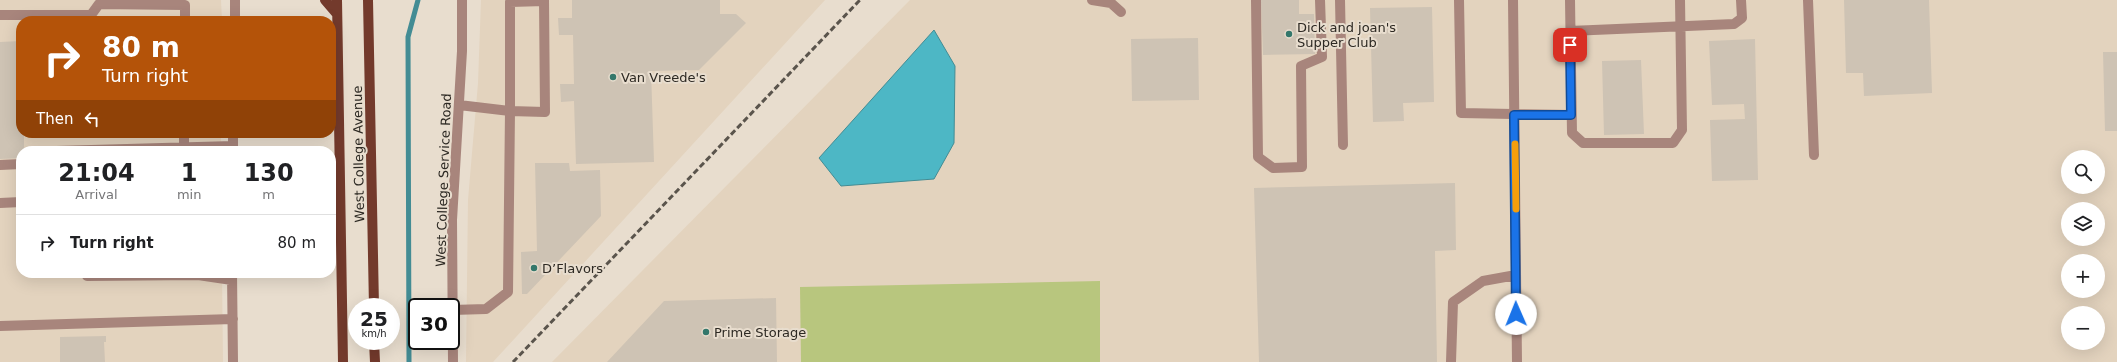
<!DOCTYPE html>
<html lang="en">
<head>
<meta charset="utf-8">
<style>
  :root { --surface:#fff; --page:#f6f6f6; --text:#202124; --muted:#757577; --line:#e0e0e0 }
  body { margin:0; font-family:"DejaVu Sans",sans-serif; background:var(--page); color:var(--text); height:100vh; display:flex; flex-direction:column; font-size:15px; white-space:nowrap }
  * { box-sizing:border-box; margin:0 }
  p { font-size:13px; color:var(--muted) }
  .icon { flex:none; width:22px; height:22px; fill:none; stroke:currentColor; stroke-width:2; stroke-linecap:round; stroke-linejoin:round }
  .map { position:relative; flex:1; overflow:hidden }
  .panel { position:absolute; left:16px; top:146px; width:320px; height:132px; display:flex; flex-direction:column; background:var(--surface); border-radius:16px; box-shadow:0 4px 16px #0002 }
  .panel>* { flex:none }
  .top-card { position:absolute; left:16px; top:16px; width:320px; height:122px; border-radius:16px; box-shadow:0 4px 16px #0002; background:#b45309; color:#fff; overflow:hidden }
  .fabs { position:absolute; left:2061px; top:150px; display:grid; gap:8px }
  .fabs a { display:grid; place-items:center; width:44px; height:44px; border-radius:50%; background:var(--surface); box-shadow:0 4px 16px #0002; font-size:20px }
  .speed { position:absolute; left:348px; top:298px; display:flex; gap:8px; font-size:20px; font-weight:700; text-align:center }
  .speed>* { display:grid; place-content:center; width:52px; height:52px; border-radius:50%; background:var(--surface); box-shadow:0 4px 16px #0002; line-height:1 }
  .speed small { font-size:10px; font-weight:400 }
  .speed .limit { border:2px solid #111; border-radius:6px; background:#fff; color:#111 }
  .pin { position:absolute; display:grid; place-items:center; width:34px; height:34px; color:#fff; margin:-17px; border-radius:8px; box-shadow:0 2px 6px #0006 }
  .me { position:absolute; width:44px; margin:-22px; rotate:359deg; stroke-linejoin:round; filter:drop-shadow(0 0 3px #0008) }
  .turn { display:flex; align-items:center; gap:14px; height:84px; padding:0 20px; font-size:18px }
  .turn .icon { width:52px; height:52px; stroke-width:2.5 }
  .turn b { display:block; font-size:28px; line-height:34px }
  .then { display:flex; align-items:center; height:38px; padding:0 20px; background:#0003; gap:8px; font-size:15px }
  .eta { display:flex; justify-content:space-evenly; align-items:center; height:68px; text-align:center }
  .eta b { font-size:24px; font-weight:600; line-height:28px }
  ul { padding:0; list-style:none }
  li { display:flex; align-items:center; gap:12px; height:56px; padding:0 20px; border-top:1px solid var(--line) }
  li div { flex:1 }
  li b { display:block; font-size:15px }
  li em { font-style:normal }
  .map>svg:first-child { display:block }
</style>
</head>
<body>
<div class="map">
<svg width="2117" height="362" viewBox="0 0 2117 362">
  <rect width="100%" height="100%" fill="#e8ddce"/>
  <path fill="#e3d3be" fill-rule="evenodd" d="M0,0h221l1,21h-201v112h200v18h-200v122h201l1,89h-223z
    M481,0h344l-332,362h-27l2,-162 10,-117z
    M910,0h1207v362h-1565zM2068,157h30v30h-30zM2068,209h30v30h-30zM2068,261h30v30h-30zM2068,313h30v30h-30z"/>
  <path fill="#b8c67e" d="M1100,281v81h-299l-1,-75z"/>
  <path fill="#4db7c5" stroke="#438c94" d="M934,30l21,36 -1,77 -20,36 -93,7 -22,-28z"/>
  <g fill="none" stroke-linecap="round" stroke-linejoin="round">
    <path stroke="#438c94" stroke-width="5" d="M409,362l-1,-325 10,-37"/>
  </g>
  <path fill="#cec3b4" d="M572,0h148v14h16l10,9 -47,47 -48,1 3,91 -78,2 -2,-63 -13,1 -1,-18h14l-1,-49h-14l-1,-17h14z
    M1261,0h38v14h15l1,40 -52,1z
    M1844,0h85l3,93 -68,3 -1,-23h-17z
    M1432,7l2,95 -31,1 1,18 -31,1 -3,-114z
    M1198,38l1,62 -67,1 -1,-62z
    M1755,39l3,141 -46,1 -2,-61 35,-1 -1,-15 -32,1 -3,-64z
    M21,41v92h3v18h-3v7l-21,1v-117z
    M2103,52h14v79h-12z
    M1641,60l3,74 -40,1 -2,-74z
    M535,163h34l1,8 30,-1 1,46 -74,78h-5l-1,-42 16,-1z
    M1455,183l1,67 -21,1 2,111h-178l-5,-174z
    M776,298l1,64h-170l57,-61z
    M106,336v6h-2l1,20h-45v-25z"/>
  <g fill="none" stroke-linecap="round" stroke-linejoin="round">
    <path stroke="#a8857c" stroke-width="10" d="M1092,0l19,3 10,9
      M1256,0l2,157 15,11 29,-1 -1,-101 21,-9 -2,-57
      M1340,0l3,145
      M1459,0l2,113 110,2
      M1513,0l4,362
      M1570,0l2,133 11,10h90l9,-13 -2,-130
      M1808,0l6,155
      M544,1l-34,1v109l35,1 -1,-112
      M0,15h91l8,-11 86,1v16
      M235,21v-21
      M1570,31l164,-7 8,-6 -1,-18
      M56,151l177,-5
      M184,151v-18
      M233,151v-18
      M0,165l21,-1
      M0,203l21,-1
      M232,273l1,89
      M87,276l111,-1 34,5
      M452,310l34,-1 22,-17 2,-181 -51,-6
      M0,326l233,-7
      M453,362l-1,-142 10,-169v-51
      M1451,362l2,-60 30,-21 33,-6"/>
    <path stroke="#733a2c" stroke-width="10" d="M325,0l12,14
      M337,0l6,362
      M368,0l6,307
      M374,341l1,21"/>
    <path stroke="#5a544c" stroke-width="3" stroke-dasharray="6 3" stroke-linecap="butt" d="M513,362l347,-362"/>
  </g>
  <g fill="none" stroke-linecap="round" stroke-linejoin="round">
    <defs>
      <path id="route" d="M1516,314l-2,-199h57l-1,-70"/>
    </defs>
    <use href="#route" stroke="#114b97" stroke-width="10"/>
    <use href="#route" stroke="#1a73e8" stroke-width="7"/>
    <path stroke="#f59e0b" stroke-width="7" d="M1515,144l1,65"/>
  </g>
  <g fill="#33776b" stroke="#e8ddce" stroke-width="1.5">
    <circle cx="1289" cy="34" r="4"/>
    <circle cx="613" cy="77" r="4"/>
    <circle cx="534" cy="268" r="4"/>
    <circle cx="706" cy="332" r="4"/>
  </g>
  <g text-anchor="middle" stroke-width="4" stroke-linejoin="round" paint-order="stroke">
    <g font-size="13" fill="#2d2923" stroke="#e8ddce" text-anchor="start">
      <text x="1297" y="32">Dick and joan's<tspan x="1297" dy="15">Supper Club</tspan></text>
      <text x="621" y="82">Van Vreede's</text>
      <text x="542" y="273">D’Flavors</text>
      <text x="714" y="337">Prime Storage</text>
    </g>
    <g font-size="13" fill="#2d2923" stroke="#e8ddce">
      <text transform="translate(358 154) rotate(-91)" y="5">West College Avenue</text>
      <text transform="translate(443 180) rotate(-88)" y="5">West College Service Road</text>
    </g>
  </g>
</svg>
<div class="fabs">
<a><svg class="icon" aria-label="search" viewBox="0 0 24 24"><circle cx="10" cy="10" r="6"/><path d="M15 15l6 6"/></svg></a>
<a><svg class="icon" aria-label="layers" viewBox="0 0 24 24"><path d="M12 4l9 5-9 5-9-5zM3 14l9 5 9-5"/></svg></a>
<a>+</a>
<a>−</a>
</div>
<div class="speed"><div>25<small>km/h</small></div><div class="limit">30</div></div>
<div class="pin" style="left:1570px;top:45px;background:#d93025"><svg class="icon" aria-label="arrive" viewBox="0 0 24 24"><path d="M6 21V4h12l-3 4 3 4H6"/></svg></div>
<svg class="me" style="left:1516px;top:314px" viewBox="-20 -20 40 40"><circle r="19" fill="#fff"/><path d="M0-13L10 11 0 6-10 11z" fill="#1a73e8"/></svg>
<div class="top-card">
<div class="turn"><svg class="icon" aria-label="right" viewBox="0 0 24 24"><path d="M7 20v-9h11M14 6l5 5-5 5"/></svg><div><b>80 m</b>Turn right</div></div>
<div class="then">Then<svg class="icon" aria-label="left" viewBox="0 0 24 24"><path d="M17 20v-9H6M10 6l-5 5 5 5"/></svg></div>
</div>
<section class="panel">
<div class="eta">
<div><b>21:04</b><p>Arrival</p></div>
<div><b>1</b><p>min</p></div>
<div><b>130</b><p>m</p></div>
</div>
<ul>
<li><svg class="icon" aria-label="right" viewBox="0 0 24 24"><path d="M7 20v-9h11M14 6l5 5-5 5"/></svg><div><b>Turn right</b></div><em>80 m</em></li>
</ul>
</section>
</div>
</body>
</html>
